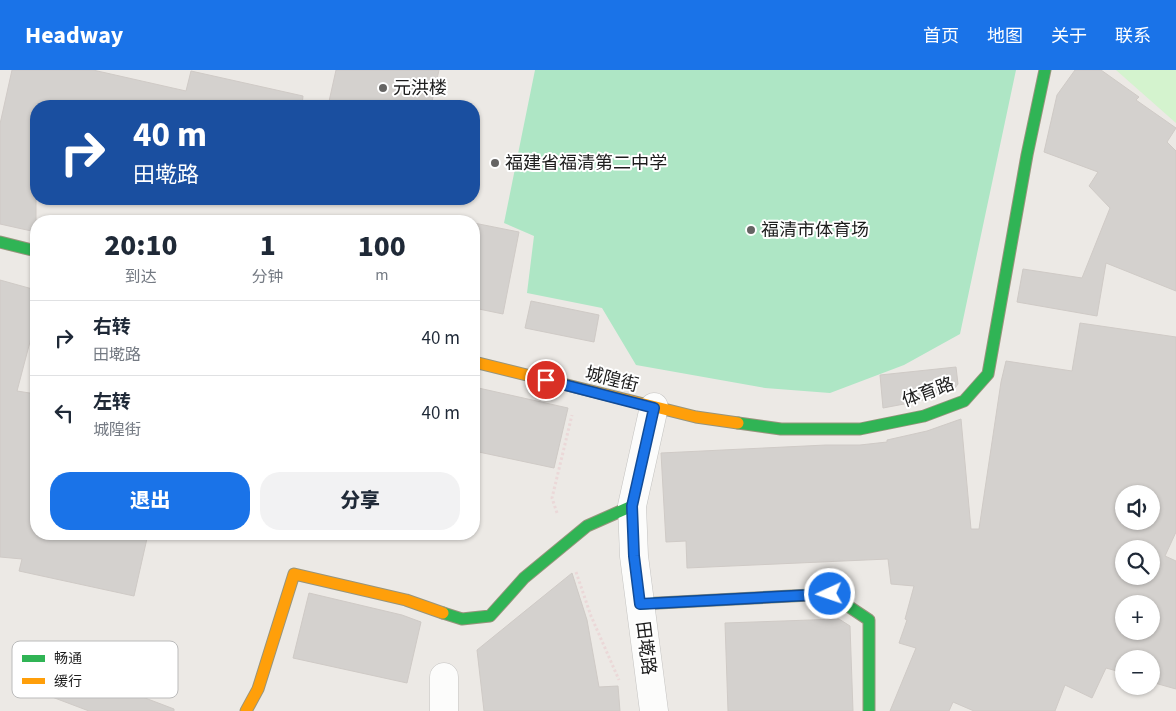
<!DOCTYPE html>
<html lang="zh">
<head>
<meta charset="utf-8">
<style>
  :root { --surface:#fff; --page:#f2f2f3; --text:#1f2937; --muted:#747a83; --line:#e0e1e3; --accent:#1a73e8 }
  body { margin:0; font-family:"Source Sans 3","Noto Sans SC",sans-serif; background:var(--page); color:var(--text); height:100vh; display:flex; flex-direction:column; font-size:19px; white-space:nowrap }
  * { box-sizing:border-box; margin:0 }
  p { font-size:16px; color:var(--muted) }
  .icon { flex:none; width:28px; height:28px; fill:none; stroke:currentColor; stroke-width:2; stroke-linecap:round; stroke-linejoin:round }
  .map { position:relative; flex:1; overflow:hidden }
  .drawer { position:absolute; left:30px; top:145px; width:450px; height:325px; display:flex; flex-direction:column; background:var(--surface); border-radius:20px; box-shadow:0 1px 4px #0004 }
  .drawer>* { flex:none }
  .top-card { position:absolute; left:30px; top:30px; width:450px; height:105px; border-radius:20px; box-shadow:0 1px 4px #0004; background:#1a4fa0; color:#fff; overflow:hidden }
  .tools { position:absolute; left:1115px; top:415px; display:grid; gap:10px }
  .tools a { display:grid; place-items:center; width:45px; height:45px; border-radius:50%; background:var(--surface); box-shadow:0 1px 4px #0004; font-size:25px }
  .pin { position:absolute; display:grid; place-items:center; width:42px; height:42px; color:#fff; margin:-21px; border:2px solid #fff; border-radius:50%; box-shadow:0 1px 5px #0007 }
  .me { position:absolute; width:55px; margin:-28px; rotate:267deg; stroke-linejoin:round; filter:drop-shadow(0 0 4px #0008) }
  .turn { display:flex; align-items:center; gap:18px; height:105px; padding:0 20px; font-size:22px }
  .turn .icon { width:65px; height:65px; stroke-width:2.5 }
  .turn b { display:block; font-size:35px; line-height:42px }
  .eta { display:flex; justify-content:space-evenly; align-items:center; height:85px; text-align:center }
  .eta b { font-size:30px; font-weight:800; line-height:35px }
  .cta { display:flex; gap:10px; margin-top:auto; padding:10px 20px }
  .cta a { flex:1; height:58px; border-radius:20px; background:var(--accent); color:#fff; font-size:20px; font-weight:800; line-height:58px; text-align:center }
  .cta a+a { background:var(--page); color:var(--text) }
  ul { padding:0; list-style:none }
  li { display:flex; align-items:center; gap:15px; height:75px; padding:0 20px; border-top:1px solid var(--line) }
  li div { flex:1 }
  li b { display:block; font-size:19px }
  li em { font-style:normal }
  header { display:flex; align-items:center; gap:30px; box-sizing:border-box; height:70px; padding:0 25px; background:var(--accent); color:#fff }
  header strong { font-size:24px }
  nav { display:flex; gap:28px; margin-inline-start:auto; font-size:18px }
  .map>svg:first-child { display:block }
</style>
</head>
<body>
<header>
<strong>Headway</strong>
<nav><a>首页</a><a>地图</a><a>关于</a><a>联系</a></nav>
</header>
<div class="map">
<svg width="1176" height="641" viewBox="0 0 1176 641">
  <rect width="100%" height="100%" fill="#ece9e5"/>
  <path fill="#d4f3ce" d="M1116,0h60v53z"/>
  <path fill="#aee6c5" d="M535,0h481l-56,264 -56,31 -74,28 -65,-5 -129,-23 -34,-57 -75,-15 7,-57 -30,-13z"/>
  <path fill="#d4d1ce" stroke="#cfcac6" fill-rule="evenodd" d="M12,0h81l93,21 5,-20 112,25 -1,10h-266v126l-36,-8v-100z
    M336,0h103l-8,36h-103z
    M1075,0h26l38,27 -3,3 40,28 -9,14 9,9v140l-70,-28 -9,53 -80,-14 6,-33 59,9 28,-70 -21,-22 9,-14 -54,-20 13,-57z
    M474,153l45,9 -16,82 -29,-6z
    M0,210l36,10v29l-19,72 19,3v140h112l-14,62 -115,-25 3,-12 -22,-2z
    M531,231l68,14 -5,27 -69,-14z
    M1080,253l96,14v195l-11,24 11,5v128l-25,-7v-23h-27v14l-18,-5 -14,30 -27,-13 -10,26h-81l-21,-9 -4,9h-59l26,-63 -17,-5 8,-23 -2,-1 9,-33 -23,-2 -3,-25 -201,9 -1,-27 -20,1 -5,-89 165,-8h34l27,-3v-2l40,-9 34,-12 10,110h8l22,-147 5,-21 66,10zM1124,424h27v27h-27zM1124,479h27v27h-27zM1124,534h27v27h-27z
    M956,297l2,17 -3,4 -35,13 -37,7 -3,-33z
    M474,317l94,21 -14,60 -80,-17z
    M572,503l15,47 12,67 19,-1 2,25h-136l-7,-61z
    M309,523l93,22 19,7 -14,61 -114,-25z
    M839,549l11,7 3,85h-125l-3,-88z
    M27,583l147,56v2h-85l-74,-28z"/>
  <g fill="none" stroke-linecap="round" stroke-linejoin="round">
    <defs>
      <path id="street" d="M444,641v-34
        M654,641l-20,-155 -2,-50 22,-99"/>
      <path id="fast" d="M0,172l36,9
        M738,353l43,6h79l64,-13 40,-15 24,-27 39,-219 18,-85
        M640,534l190,-10 39,26v91
        M443,543l19,6 28,-3 34,-38 63,-52 45,-20"/>
      <path id="slow" d="M474,292l222,55 42,6
        M246,641l12,-22 36,-115 112,26 37,13"/>
    </defs>
    <use href="#street" stroke="#c4c3c1" stroke-width="29"/>
    <use href="#fast" stroke="#97947c" stroke-width="13"/>
    <use href="#slow" stroke="#97947c" stroke-width="13"/>
    <path stroke="#ebd8d8" stroke-width="3" stroke-dasharray="2.5 2.5" stroke-linecap="butt" d="M557,443l-5,-15 20,-83
      M576,502l15,44 28,64"/>
    <use href="#street" stroke="#fcfcfb" stroke-width="28"/>
    <use href="#fast" stroke="#30b455" stroke-width="11"/>
    <use href="#slow" stroke="#ff9f0a" stroke-width="11"/>
  </g>
  <g fill="none" stroke-linecap="round" stroke-linejoin="round">
    <defs>
      <path id="route" d="M546,310l108,28 -22,98 2,50 6,48 190,-10"/>
    </defs>
    <use href="#route" stroke="#114b97" stroke-width="12"/>
    <use href="#route" stroke="#1a73e8" stroke-width="9"/>
  </g>
  <g fill="#656463" stroke="#fff" stroke-width="2">
    <circle cx="383" cy="18" r="5"/>
    <circle cx="495" cy="93" r="5"/>
    <circle cx="751" cy="160" r="5"/>
  </g>
  <g text-anchor="middle" stroke-width="4" stroke-linejoin="round" paint-order="stroke">
    <g font-size="18" fill="#1d1d1d" stroke="#fff" text-anchor="start">
      <text x="393" y="24">元洪楼</text>
      <text x="505" y="99">福建省福清第二中学</text>
      <text x="761" y="166">福清市体育场</text>
    </g>
    <g font-size="18" fill="#1d1d1d" stroke="#fff">
      <text transform="translate(612 309) rotate(14)" y="6">城隍街</text>
      <text transform="translate(928 322) rotate(-20)" y="6">体育路</text>
      <text transform="translate(646 578) rotate(83)" y="6">田墘路</text>
    </g>
  </g>
  <rect x="12" y="571" width="166" height="57" rx="8" fill="#fff" stroke="#bbb" stroke-width="1"/>
  <rect x="22" y="585" width="23" height="7" fill="#30b455"/>
  <rect x="22" y="608" width="23" height="6" fill="#ff9f0a"/>
  <g font-size="14" fill="#1d1d1d">
    <text x="54" y="593">畅通</text>
    <text x="54" y="616">缓行</text>
  </g>
</svg>
<div class="tools">
<a><svg class="icon" aria-label="sound" viewBox="0 0 24 24"><path d="M4 9h4l5-4v14l-5-4H4zM17 9q2 3 0 6"/></svg></a>
<a><svg class="icon" aria-label="search" viewBox="0 0 24 24"><circle cx="10" cy="10" r="6"/><path d="M15 15l6 6"/></svg></a>
<a>+</a>
<a>−</a>
</div>
<div class="pin" style="left:546px;top:310px;background:#d93025"><svg class="icon" aria-label="arrive" viewBox="0 0 24 24"><path d="M6 21V4h12l-3 4 3 4H6"/></svg></div>
<svg class="me" style="left:830px;top:524px" viewBox="-20 -20 40 40"><circle r="17" fill="#1a73e8" stroke="#fff" stroke-width="3"/><path d="M0-11L8 9 0 5-8 9z" fill="#fff"/></svg>
<div class="top-card">
<div class="turn"><svg class="icon" aria-label="right" viewBox="0 0 24 24"><path d="M7 20v-9h11M14 6l5 5-5 5"/></svg><div><b>40 m</b>田墘路</div></div>
</div>
<section class="drawer">
<div class="eta">
<div><b>20:10</b><p>到达</p></div>
<div><b>1</b><p>分钟</p></div>
<div><b>100</b><p>m</p></div>
</div>
<ul>
<li><svg class="icon" aria-label="right" viewBox="0 0 24 24"><path d="M7 20v-9h11M14 6l5 5-5 5"/></svg><div><b>右转</b><p>田墘路</p></div><em>40 m</em></li>
<li><svg class="icon" aria-label="left" viewBox="0 0 24 24"><path d="M17 20v-9H6M10 6l-5 5 5 5"/></svg><div><b>左转</b><p>城隍街</p></div><em>40 m</em></li>
</ul>
<div class="cta"><a>退出</a><a>分享</a></div>
</section>
</div>
</body>
</html>
